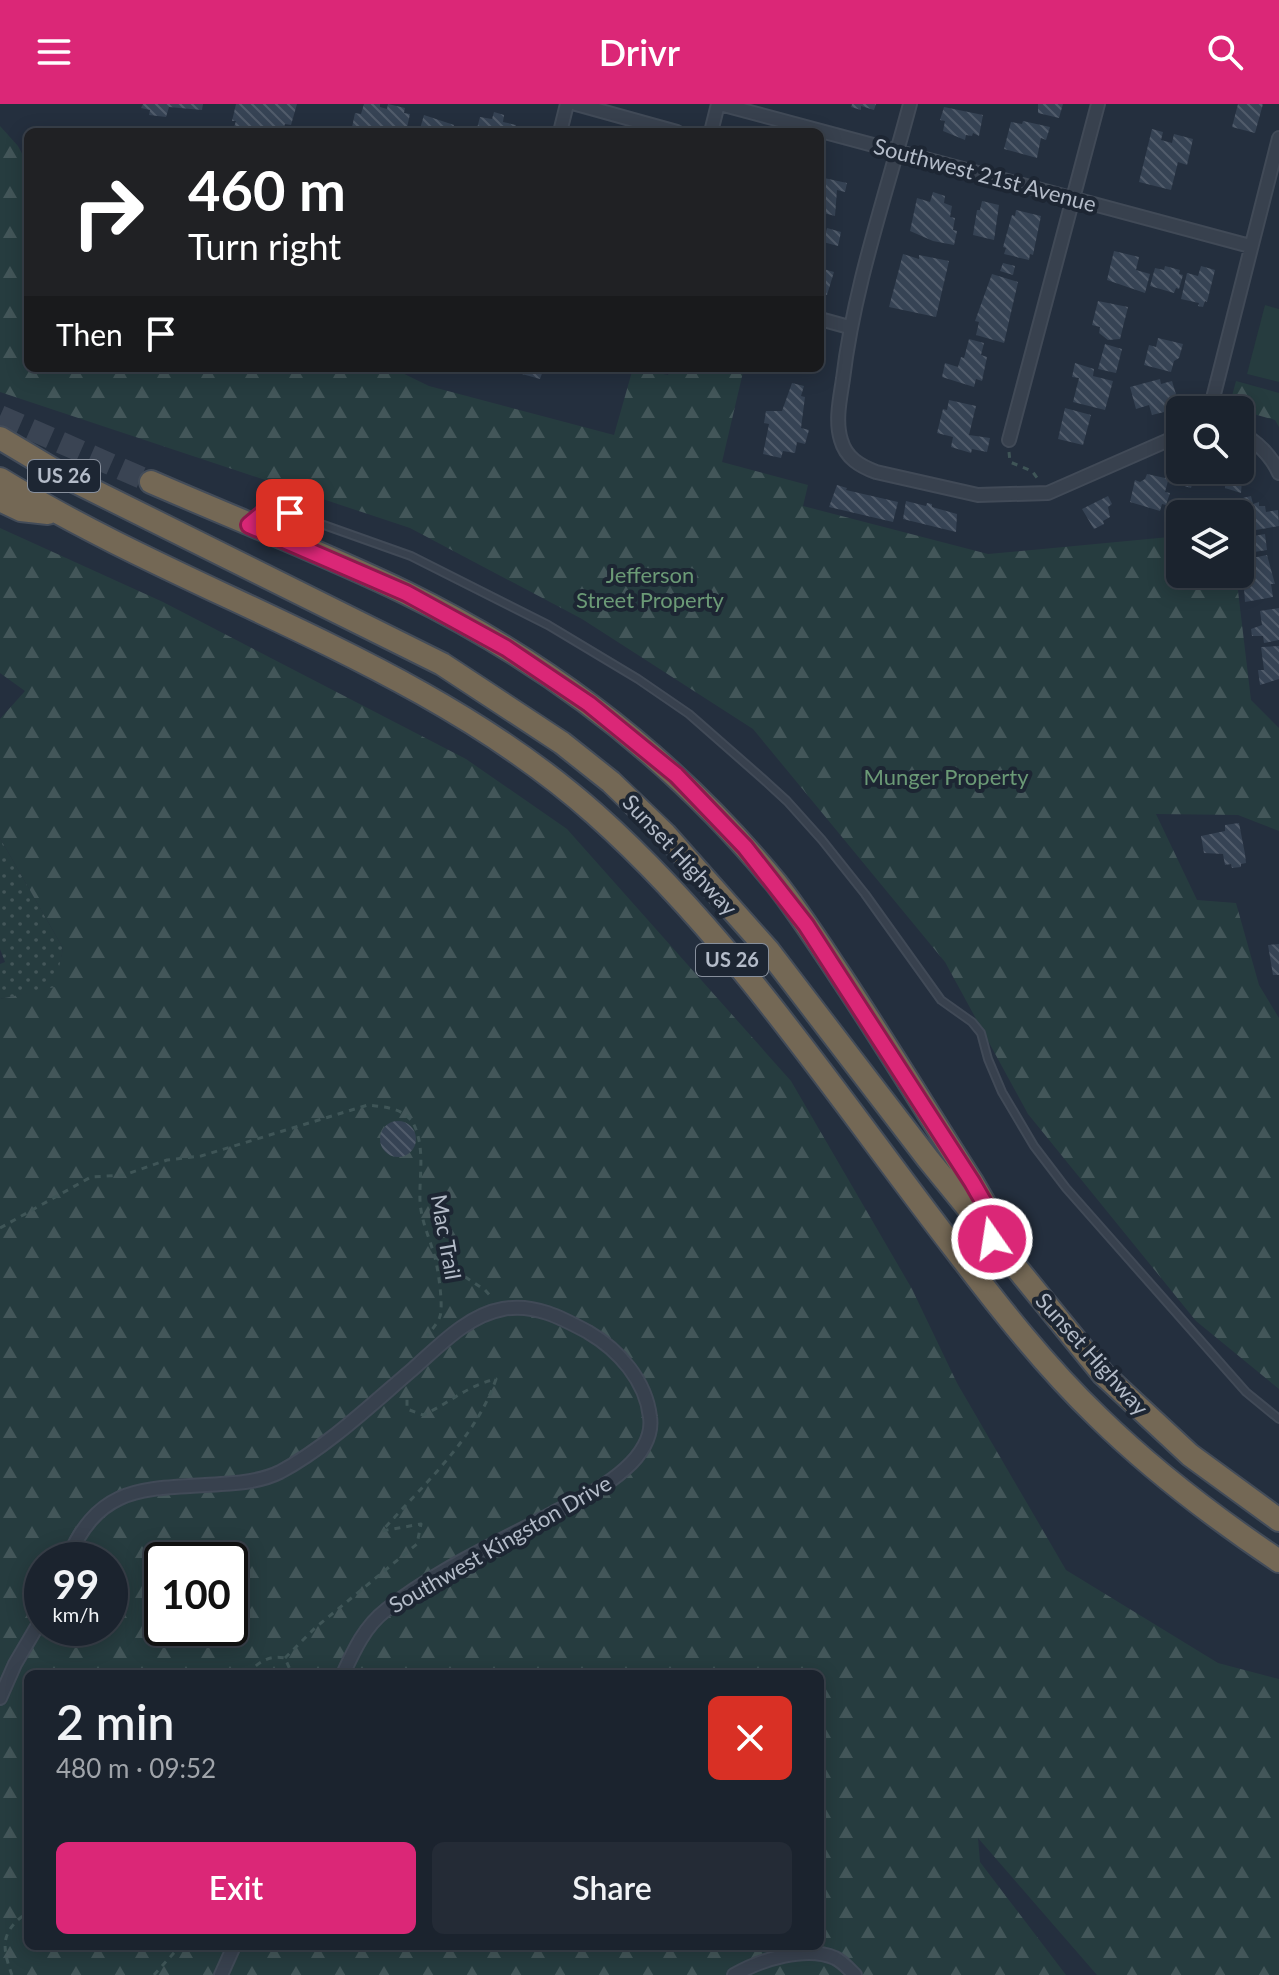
<!DOCTYPE html>
<html lang="en">
<head>
<meta charset="utf-8">
<style>
  :root { --surface:#1b232e; --page:#242b36; --text:#f1f3f6; --muted:#a0a4aa; --line:#39404a; --accent:#db2777 }
  body { margin:0; font-family:Lato,sans-serif; background:var(--page); color:var(--text); height:100vh; display:flex; flex-direction:column; font-size:30px; white-space:nowrap }
  * { box-sizing:border-box; margin:0 }
  p { font-size:26px; color:var(--muted) }
  .icon { flex:none; width:44px; height:44px; fill:none; stroke:currentColor; stroke-width:2; stroke-linecap:round; stroke-linejoin:round }
  .map { position:relative; flex:1; overflow:hidden }
  .details { position:absolute; left:24px; top:1566px; width:800px; height:280px; display:flex; flex-direction:column; background:var(--surface); border-radius:12px; box-shadow:0 4px 20px #0003,0 0 0 2px var(--line) }
  .details>* { flex:none }
  .top-card { position:absolute; left:24px; top:24px; width:800px; height:244px; border-radius:12px; box-shadow:0 4px 20px #0003,0 0 0 2px var(--line); background:#202124; color:#fff; overflow:hidden }
  .controls { position:absolute; left:1166px; top:292px; display:grid; gap:16px }
  .controls a { display:grid; place-items:center; width:88px; height:88px; border-radius:12px; background:var(--surface); box-shadow:0 4px 20px #0003,0 0 0 2px var(--line); font-size:40px }
  .speed { position:absolute; left:24px; top:1438px; display:flex; gap:16px; font-size:40px; font-weight:700; text-align:center }
  .speed>* { display:grid; place-content:center; width:104px; height:104px; border-radius:50%; background:var(--surface); box-shadow:0 4px 20px #0003,0 0 0 2px var(--line); line-height:1 }
  .speed small { font-size:20px; font-weight:400 }
  .speed .limit { border:4px solid #111; border-radius:12px; background:#fff; color:#111 }
  .pin { position:absolute; display:grid; place-items:center; width:68px; height:68px; color:#fff; margin:-34px; border-radius:16px; box-shadow:0 4px 12px #0006 }
  .me { position:absolute; width:88px; margin:-44px; rotate:347deg; stroke-linejoin:round; filter:drop-shadow(0 0 6px #0008) }
  .turn { display:flex; align-items:center; gap:28px; height:168px; padding:0 32px; font-size:36px }
  .turn .icon { width:104px; height:104px; stroke-width:2.5 }
  .turn b { display:block; font-size:56px; line-height:68px }
  .then { display:flex; align-items:center; height:76px; padding:0 32px; background:#0003; gap:16px; font-size:30px }
  .round { display:grid; place-items:center; flex:none; width:84px; height:84px; border-radius:12px; background:var(--page) }
  .overview { display:flex; align-items:center; justify-content:space-between; height:136px; padding:0 32px }
  h1 { font-size:48px; font-weight:600; line-height:60px }
  .primary-button { display:flex; gap:16px; margin-top:auto; padding:16px 32px }
  .primary-button a { flex:1; height:92px; border-radius:12px; background:var(--accent); color:#fff; font-size:32px; font-weight:600; line-height:92px; text-align:center }
  .primary-button a+a { background:var(--page); color:var(--text) }
  header { display:flex; justify-content:space-between; align-items:center; height:104px; padding:0 32px; background:var(--accent); color:#fff; font-size:36px; font-weight:600 }
  .map>svg:first-child { display:block }
</style>
</head>
<body>
<header><svg class="icon" aria-label="menu" viewBox="0 0 24 24"><path d="M4 6h16M4 12h16M4 18h16"/></svg>Drivr<svg class="icon" aria-label="search" viewBox="0 0 24 24"><circle cx="10" cy="10" r="6"/><path d="M15 15l6 6"/></svg></header>
<div class="map">
<svg width="1279" height="1871" viewBox="0 0 1279 1871">
  <defs>
    <pattern id="grass-dots" width="8" height="8" patternUnits="userSpaceOnUse" patternTransform="scale(2)"><rect width="8" height="8" fill="#263c3f"/><path d="M2 2h.1M6 6h.1" fill="none" stroke="#435659" stroke-width="1.8" stroke-linecap="round"/></pattern>
    <pattern id="forest-firs" width="22" height="20" patternUnits="userSpaceOnUse" patternTransform="scale(2)"><rect width="22" height="20" fill="#263c3f"/><path d="M5 1l3.5 6h-7zM16 11l3.5 6h-7z" fill="#435659"/></pattern>
    <pattern id="building-back-hatch" width="6" height="6" patternUnits="userSpaceOnUse" patternTransform="scale(2)"><rect width="6" height="6" fill="#364354"/><path d="M-1 5l2 2M0 0l6 6M5-1l2 2" fill="none" stroke="#515c6b"/></pattern>
  </defs>
  <rect width="100%" height="100%" fill="#242f3e"/>
  <path fill="url(#grass-dots)" d="M0,734l63,110 -7,40 -56,11v-35l5,-2 -5,-13z"/>
  <path fill="url(#forest-firs)" fill-rule="evenodd" d="M0,22l18,20 10,19v203h364l37,18 185,49 19,-67 35,7 3,-7h73l-22,94 86,23 -5,21 185,48 192,-18v38h56l15,126 28,28v103l-41,-16 -82,-1 41,86 39,3 23,82 20,33v371l-83,-68 -168,-207 -83,-152 -192,-233 -171,-110 -172,-91 -410,-136z
    M1236,277l43,12v34l-4,-7 -46,-13z
    M0,424l163,74 303,157 101,70 224,252 121,208 45,94 109,187 152,93 61,16v296h-182l-119,-137 2,24 86,113h-1066v-976l55,-12 8,-39 -63,-110v-119l25,-28 -25,-18zM42,1456h68v68h-68zM162,1456h68v68h-68zM28,1570h792v272h-792z"/>
  <path fill="#263c3f" d="M1265,201l14,4v73l-32,-8z"/>
  <path fill="url(#building-back-hatch)" d="M143,0h60l-1,6 -33,-3 -3,10 -17,-2 1,-5 -9,-2z
    M236,0h61l-6,21 -6,-1 -3,8h-21l-19,-6v2l-8,-1 2,-6h-4z
    M364,0h16v3l7,2 1,-5 17,4 -1,5 6,1 -4,18h-55l4,-19 6,1z
    M852,0h24l-2,6 -13,-4v4l-10,-3z
    M1038,0h25l-4,14 -21,-5z
    M1238,0h25l-8,29 -23,-6z
    M944,3l39,8 -4,21 -6,-3 -1,3 -6,-1 -1,5 -22,-9 2,-10 -5,-1z
    M494,8l10,3 -1,7 13,3v7h-40l4,-15 12,2z
    M424,11l30,10 -2,7h-33z
    M1023,17l27,6 -4,13 -5,-2 -4,20 -33,-9 7,-27 11,2z
    M1152,25l11,3 -2,8 11,3 2,-9 19,5 -6,26 -9,-3 -7,28 -32,-8z
    M824,74l23,5 -2,9 -8,-2 -2,26 -15,-4v-30l3,1z
    M933,88l12,4 -1,7 8,3 -2,11 5,1 -2,12 4,1 -3,14 -21,-4 -23,-10 7,-33 13,4z
    M982,97l17,4 -5,35 -21,-5 4,-25h3z
    M1016,106l25,6 -8,39 -3,-1 -1,6 -25,-6 2,-6 -3,-1 9,-32 3,1z
    M827,124l14,4 -3,14 -15,-4z
    M1114,147l25,6 -3,13 14,4 -5,19 -38,-13z
    M903,150l16,5v-4l30,6 -13,56 -47,-10z
    M1003,159l12,3 -2,9 -13,-4z
    M1165,162l15,4 -1,4 4,1 -4,14 -3,-1 -2,5 -24,-7 5,-18 9,2z
    M1201,162l14,4 -8,32 -2,-1 -2,6 -5,-1 1,-3 -18,-4 6,-26 11,3z
    M820,164l14,4 -7,23 -7,-2z
    M992,170l26,8 -14,61 -28,-8 3,-13 -4,-1z
    M1098,197l30,6 -8,32 -12,1 -9,-7 1,-6 -8,-2z
    M1158,234l25,6 -4,14 -5,3 -3,11 -27,-7 5,-20 7,2z
    M969,235l15,4 -3,12 6,2 -5,24 -6,-2 -2,8 -32,-10 3,-14 13,4 3,-10 3,1z
    M1105,240l17,5 -6,24 -18,-4z
    M1075,259l19,6 -1,7 20,5 -8,29 -32,-8 6,-24 -7,-1z
    M513,264h31l-4,11 -18,-5z
    M1160,275l1,5 11,-3 8,27 -28,7 -3,-10 -13,4 -6,-22z
    M792,279l12,3 -3,10 4,1 -4,31 8,2 -4,14 -8,-2 -2,11 -12,-2 -2,7 -18,-4 6,-30 -5,-1 2,-12h16z
    M949,296l27,6 -7,29 21,3 -3,14 -15,-3 -1,4 -20,-6 2,-10 -16,-4 6,-24 4,1z
    M1065,304l26,7 -8,30 -25,-6z
    M1244,351l-3,38 -16,-5v-3l-6,-2 1,-13h20v-14z
    M1181,366h33l-1,6 -17,-5 -5,17 -23,-7 -3,11 5,1 -4,12 -4,-1 -2,7 -30,-9 5,-22 5,2 5,-3 2,-5 18,4 1,-4 13,3z
    M837,381l10,3 -1,2 52,12 -5,20 -64,-15z
    M1108,392l4,8 -4,3 2,10 -7,4 1,3 -10,5 -12,-20z
    M1251,392l2,8 6,-2v4h6l1,6 12,-2 1,16 -29,5 -1,-9 -9,1v-9h-11l1,-13z
    M906,397l20,5 1,-3 5,1v3l25,7 -1,18 -53,-13z
    M1265,430l2,16 -13,2 -1,-16z
    M1267,451l8,29h-4l2,13 -28,5 -3,-42z
    M1279,504v32l-15,3 -1,-7h-11l-1,-7 11,-4 -2,-14z
    M1279,542v33l-19,6 -2,-15h6l-3,-23z
    M1239,719l6,31 1,9 -5,1v3l-9,1 -1,-4 -6,1 -2,-11 -19,-1 -3,-17 24,-5v-6z
    M1279,840v31h-6l-5,-30z
    M380 1035a18 18 0 1 1 36 0a18 18 0 1 1-36 0Z"/>
  <g fill="none" stroke-linecap="round" stroke-linejoin="round">
    <path stroke="#3a4453" stroke-width="22" stroke-dasharray="22 11" stroke-linecap="butt" d="M0,312l151,66"/>
    <defs>
      <path id="service" d="M254,415l13,-9 23,3 121,43 137,69 90,54 51,35 74,65 24,22 35,39 43,54 76,106 31,22 9,11 7,26 14,33 32,54 32,42 180,204 33,27"/>
      <path id="minor" d="M576,0l101,28
        M720,0l530,142
        M910,0c-24,91 -56,182 -67,275 -3,20 -8,42 -2,61 5,18 19,26 35,32l102,23 70,-2 132,-58
        M560,28l7,-28
        M711,28l7,-28
        M820,215l29,8
        M1210,306l69,-272
        M1240,329c16,7 32,24 39,40
        M1009,336l89,-336
        M67,1456c34,-79 79,-70 154,-76 20,-1 41,-3 59,-12 47,-25 93,-69 133,-103 26,-23 55,-54 90,-60 31,-6 59,9 85,23 31,18 58,49 62,85 3,20 -10,39 -25,52 -21,19 -47,31 -72,44 -55,30 -117,57 -167,97 -21,16 -32,40 -43,64
        M0,1594l15,-34 27,-46
        M221,1871l13,-29
        M734,1871c26,-15 72,-30 101,-17 8,4 14,11 20,17"/>
      <path id="motorway" d="M0,334l62,37 380,189 120,79 49,39 54,52 103,116 160,209 175,215 87,81 89,65
        M0,375c194,119 422,181 595,335 139,124 246,288 359,434 45,59 91,118 144,169 56,55 117,101 181,144
        M151,378c85,37 172,71 255,111 143,70 269,167 370,290 22,28 42,59 62,89 46,69 89,140 134,210l19,33 1,23
        M0,396l21,10 27,3"/>
    </defs>
    <use href="#service" stroke="#414a57" stroke-width="10"/>
    <use href="#minor" stroke="#414a57" stroke-width="16"/>
    <use href="#motorway" stroke="#434c59" stroke-width="26"/>
    <path stroke="#3f5557" stroke-width="3" stroke-dasharray="6 6" stroke-linecap="butt" d="M1009,348l1,10 22,9 6,8
      M0,1124l91,-51 33,-2 43,-15 34,-4 167,-51c17,2 39,3 47,22 10,24 4,50 5,74 1,19 9,36 14,53 4,13 8,43 7,56 0,10 -8,18 -14,26
      M435,1153l50,33 8,9
      M285,1554l30,-30 102,-84 4,-20 -39,7c41,-46 94,-93 114,-152 -30,7 -46,24 -73,36l-16,-6v-15
      M247,1570c12,-12 21,-19 38,-16l7,16
      M12,1871c-11,-30 -11,-44 16,-63
      M154,1871l26,-29"/>
    <use href="#service" stroke="#38414e" stroke-width="6"/>
    <use href="#minor" stroke="#38414e" stroke-width="12"/>
    <use href="#motorway" stroke="#746855" stroke-width="22"/>
  </g>
  <g fill="none" stroke-linecap="round" stroke-linejoin="round">
    <defs>
      <path id="route" d="M290,409l-23,-3 -18,15 157,68 100,55 83,56 87,71 69,72 61,78 166,257 19,33 1,24"/>
    </defs>
    <use href="#route" stroke="#8e194d" stroke-width="20"/>
    <use href="#route" stroke="#db2777" stroke-width="14"/>
  </g>
  <g text-anchor="middle" stroke-width="8" stroke-linejoin="round" paint-order="stroke">
    <g fill="#1d2633" stroke="#878f9c" stroke-width="2">
      <rect x="28" y="356" width="72" height="32" rx="6"/>
      <rect x="696" y="840" width="72" height="32" rx="6"/>
    </g>
    <g font-size="20" font-weight="bold" fill="#b4bcc9">
      <text x="64" y="379">US 26</text>
      <text x="732" y="863">US 26</text>
    </g>
    <g font-size="22" fill="#b4bcc9" stroke="#1d2633">
      <text transform="translate(985 71) rotate(15)" y="8">Southwest 21st Avenue</text>
      <text transform="translate(680 751) rotate(47)" y="8">Sunset Highway</text>
      <text transform="translate(446 1133) rotate(80)" y="8">Mac Trail</text>
      <text transform="translate(1092 1250) rotate(48)" y="8">Sunset Highway</text>
      <text transform="translate(500 1440) rotate(-30)" y="8">Southwest Kingston Drive</text>
    </g>
    <g font-size="22" fill="#6b9a76" stroke="#1d2633">
      <text x="650" y="479">Jefferson<tspan x="650" dy="25">Street Property</tspan></text>
      <text x="946" y="681">Munger Property</text>
    </g>
  </g>
</svg>
<div class="controls">
<a><svg class="icon" aria-label="search" viewBox="0 0 24 24"><circle cx="10" cy="10" r="6"/><path d="M15 15l6 6"/></svg></a>
<a><svg class="icon" aria-label="layers" viewBox="0 0 24 24"><path d="M12 4l9 5-9 5-9-5zM3 14l9 5 9-5"/></svg></a>
</div>
<div class="speed"><div>99<small>km/h</small></div><div class="limit">100</div></div>
<div class="pin" style="left:290px;top:409px;background:#d93025"><svg class="icon" aria-label="arrive" viewBox="0 0 24 24"><path d="M6 21V4h12l-3 4 3 4H6"/></svg></div>
<svg class="me" style="left:992px;top:1135px" viewBox="-20 -20 40 40"><circle r="17" fill="#db2777" stroke="#fff" stroke-width="3"/><path d="M0-11L8 9 0 5-8 9z" fill="#fff"/></svg>
<div class="top-card">
<div class="turn"><svg class="icon" aria-label="right" viewBox="0 0 24 24"><path d="M7 20v-9h11M14 6l5 5-5 5"/></svg><div><b>460 m</b>Turn right</div></div>
<div class="then">Then<svg class="icon" aria-label="arrive" viewBox="0 0 24 24"><path d="M6 21V4h12l-3 4 3 4H6"/></svg></div>
</div>
<section class="details">
<div class="overview"><div><h1>2 min</h1><p>480 m · 09:52</p></div><a class="round" style="background:#d93025;color:#fff"><svg class="icon" aria-label="close" viewBox="0 0 24 24"><path d="M6 6l12 12M18 6L6 18"/></svg></a></div>
<div class="primary-button"><a>Exit</a><a>Share</a></div>
</section>
</div>
</body>
</html>
